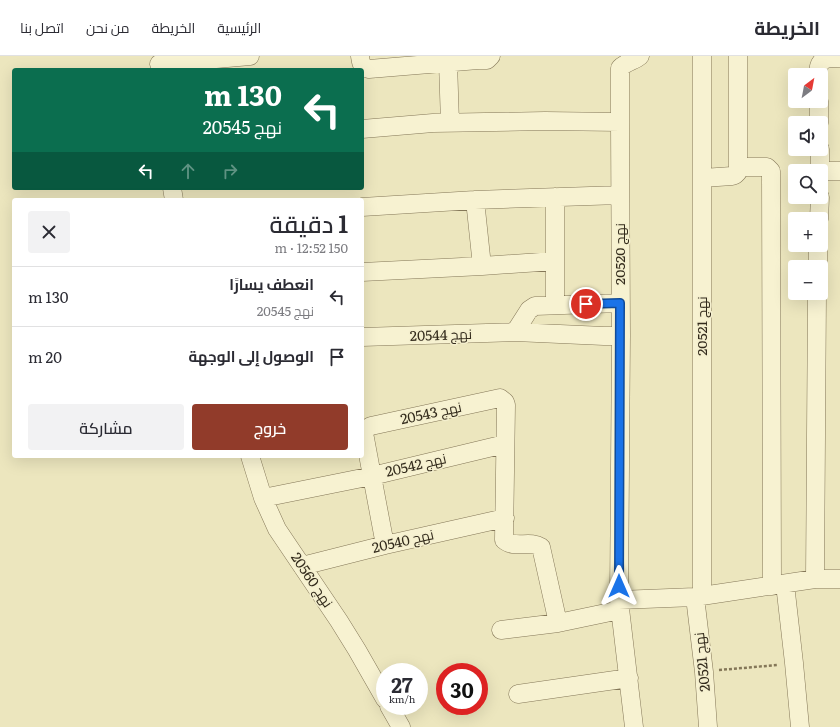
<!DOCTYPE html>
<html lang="ar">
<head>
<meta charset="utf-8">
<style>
  :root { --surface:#fff; --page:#f2f2f3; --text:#2b2b33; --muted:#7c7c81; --line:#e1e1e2; --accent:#913b2a }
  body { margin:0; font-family:Literata,Cairo,serif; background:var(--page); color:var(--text); direction:rtl; height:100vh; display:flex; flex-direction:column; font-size:15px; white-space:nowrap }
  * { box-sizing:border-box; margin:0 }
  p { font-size:13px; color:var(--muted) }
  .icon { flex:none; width:22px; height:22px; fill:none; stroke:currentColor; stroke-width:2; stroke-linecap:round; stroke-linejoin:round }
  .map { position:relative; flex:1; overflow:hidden; direction:ltr }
  .details { position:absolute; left:12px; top:142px; width:352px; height:260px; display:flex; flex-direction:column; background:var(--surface); border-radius:4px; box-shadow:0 4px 16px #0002; direction:rtl }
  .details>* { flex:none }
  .banner { position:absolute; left:12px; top:12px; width:352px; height:122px; border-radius:4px; box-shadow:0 4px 16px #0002; direction:rtl; background:#0b6e4f; color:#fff; overflow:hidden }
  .needle { width:26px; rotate:32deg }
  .tools { position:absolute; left:788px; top:12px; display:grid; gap:8px }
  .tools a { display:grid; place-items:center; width:40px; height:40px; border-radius:4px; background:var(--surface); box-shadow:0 4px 16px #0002; font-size:20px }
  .speed { position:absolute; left:376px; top:607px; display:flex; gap:8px; font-size:20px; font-weight:700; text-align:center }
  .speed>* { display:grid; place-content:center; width:52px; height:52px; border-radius:50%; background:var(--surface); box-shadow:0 4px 16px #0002; line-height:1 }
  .speed small { font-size:10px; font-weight:400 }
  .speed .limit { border:6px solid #d22; background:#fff; color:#111 }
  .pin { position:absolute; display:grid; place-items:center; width:34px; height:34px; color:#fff; margin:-17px; border:2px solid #fff; border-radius:50%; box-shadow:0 1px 4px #0007 }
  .me { position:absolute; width:44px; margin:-22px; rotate:0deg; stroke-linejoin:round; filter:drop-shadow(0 0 3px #0008) }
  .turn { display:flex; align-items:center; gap:14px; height:84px; padding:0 16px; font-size:18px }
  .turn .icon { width:52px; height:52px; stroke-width:2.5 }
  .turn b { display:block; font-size:28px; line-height:34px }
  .lanes { display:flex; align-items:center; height:38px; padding:0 16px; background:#0003; justify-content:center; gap:20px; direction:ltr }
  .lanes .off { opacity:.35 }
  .round { display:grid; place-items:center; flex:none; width:42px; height:42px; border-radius:4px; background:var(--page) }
  .overview { display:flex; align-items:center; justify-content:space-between; height:68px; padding:0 16px }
  h1 { font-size:24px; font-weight:600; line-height:30px }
  .primary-button { display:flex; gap:8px; margin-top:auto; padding:8px 16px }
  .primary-button a { flex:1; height:46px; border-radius:4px; background:var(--accent); color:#fff; font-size:16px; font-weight:600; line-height:46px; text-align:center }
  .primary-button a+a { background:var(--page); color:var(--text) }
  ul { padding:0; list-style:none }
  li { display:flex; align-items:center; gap:12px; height:60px; padding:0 16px; border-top:1px solid var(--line) }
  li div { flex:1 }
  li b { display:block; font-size:15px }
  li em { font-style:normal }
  header { display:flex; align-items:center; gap:24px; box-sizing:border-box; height:56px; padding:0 20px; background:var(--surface); border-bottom:1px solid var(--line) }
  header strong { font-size:19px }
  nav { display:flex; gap:22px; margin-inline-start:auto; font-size:14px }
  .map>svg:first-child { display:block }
</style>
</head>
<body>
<header>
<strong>الخريطة</strong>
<nav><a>الرئيسية</a><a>الخريطة</a><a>من نحن</a><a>اتصل بنا</a></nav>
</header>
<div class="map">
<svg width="840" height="671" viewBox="0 0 840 671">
  <rect width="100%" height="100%" fill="#ece6be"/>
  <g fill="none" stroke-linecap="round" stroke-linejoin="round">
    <defs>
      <path id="minor" d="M360,0c1,7 1,11 9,13l109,-9h9l4,-4
        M448,6l2,61
        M159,8l91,-8
        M818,19c0,-17 7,-17 22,-17
        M819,45v22
        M620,66l1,213 -2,265 15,127
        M362,73l71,-6 112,-2 75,1v-54c6,-6 14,-7 20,-12
        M820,93v22
        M738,111h29l4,4 1,415
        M821,115h19
        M703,122l29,-2 3,-1 3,-3v-116
        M172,132l2,12
        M362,151l113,-7 145,-5
        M819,163l1,-22
        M482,210l73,-5
        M818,211v-22
        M362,216l120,-6 -7,-66
        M555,249v-108
        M515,276l89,4 17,-1
        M362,281l153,-5 14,-22 6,-4 85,-3
        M250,400l13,42 14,31 62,92 18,29 28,49
        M263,442l109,-22 -8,-43 2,-4 5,-3 129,-28 5,4 1,3 -2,135c10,9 26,0 37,7l17,76
        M385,489l-13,-69 133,-32
        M302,510l83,-21 120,-27
        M815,523h25
        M785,528l9,79 6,64
        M702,540v-540
        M695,541l9,75 4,55
        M619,544l76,-3 120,-18 2,-286
        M501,574l57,-7 62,-13
        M518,638l111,-16
        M389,650l12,21"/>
    </defs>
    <use href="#minor" stroke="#847758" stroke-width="19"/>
    <path stroke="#847758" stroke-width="2.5" stroke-dasharray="3 2" stroke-linecap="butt" d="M719,614l59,-5"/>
    <use href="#minor" stroke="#f7f2d1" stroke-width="18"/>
  </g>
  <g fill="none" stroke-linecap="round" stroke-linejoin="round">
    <defs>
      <path id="route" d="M586,248l34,-1 -1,283"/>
    </defs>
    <use href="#route" stroke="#114b97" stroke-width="10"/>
    <use href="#route" stroke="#1a73e8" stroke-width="7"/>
  </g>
  <g text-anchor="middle" stroke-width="3" stroke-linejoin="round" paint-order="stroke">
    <g font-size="14" fill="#332b1c" stroke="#f4efce">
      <text transform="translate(620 198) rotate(-90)" y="5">نهج 20520</text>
      <text transform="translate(702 270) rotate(-90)" y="5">نهج 20521</text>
      <text transform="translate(441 279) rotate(-2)" y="5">نهج 20544</text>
      <text transform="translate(431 357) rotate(-12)" y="5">نهج 20543</text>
      <text transform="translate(416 409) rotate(-13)" y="5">نهج 20542</text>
      <text transform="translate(403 485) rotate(-13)" y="5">نهج 20540</text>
      <text transform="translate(312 524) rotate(56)" y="5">نهج 20560</text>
      <text transform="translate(702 606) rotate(-96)" y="5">نهج 20521</text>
    </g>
  </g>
</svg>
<div class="tools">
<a><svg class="needle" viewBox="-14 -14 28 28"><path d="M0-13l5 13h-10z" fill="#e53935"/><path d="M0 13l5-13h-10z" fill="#7c7c81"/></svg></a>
<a><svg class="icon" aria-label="sound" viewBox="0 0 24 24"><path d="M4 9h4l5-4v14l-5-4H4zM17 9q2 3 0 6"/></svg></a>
<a><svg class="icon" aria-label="search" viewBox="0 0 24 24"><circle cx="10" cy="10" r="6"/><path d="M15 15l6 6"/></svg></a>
<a>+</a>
<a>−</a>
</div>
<div class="speed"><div>27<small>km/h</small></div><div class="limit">30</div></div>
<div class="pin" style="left:586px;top:248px;background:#d93025"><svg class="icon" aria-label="arrive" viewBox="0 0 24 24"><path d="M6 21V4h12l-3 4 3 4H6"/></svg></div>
<svg class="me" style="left:619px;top:530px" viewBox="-20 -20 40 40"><path d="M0-17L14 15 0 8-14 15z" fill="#1a73e8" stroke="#fff" stroke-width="4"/></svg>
<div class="banner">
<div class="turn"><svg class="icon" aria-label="left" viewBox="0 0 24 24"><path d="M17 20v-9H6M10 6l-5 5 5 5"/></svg><div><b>130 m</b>نهج 20545</div></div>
<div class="lanes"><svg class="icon" aria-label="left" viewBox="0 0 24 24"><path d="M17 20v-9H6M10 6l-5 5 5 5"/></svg><svg class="icon off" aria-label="ahead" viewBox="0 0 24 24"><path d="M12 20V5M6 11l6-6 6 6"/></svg><svg class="icon off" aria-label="right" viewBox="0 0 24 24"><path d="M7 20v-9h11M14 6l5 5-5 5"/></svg></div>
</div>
<section class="details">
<div class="overview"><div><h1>1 دقيقة</h1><p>150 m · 12:52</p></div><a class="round"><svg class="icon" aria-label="close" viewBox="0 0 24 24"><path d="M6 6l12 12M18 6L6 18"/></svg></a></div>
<ul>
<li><svg class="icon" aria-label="left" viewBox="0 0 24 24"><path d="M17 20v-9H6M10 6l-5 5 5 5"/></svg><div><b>انعطف يسارًا</b><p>نهج 20545</p></div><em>130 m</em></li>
<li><svg class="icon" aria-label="arrive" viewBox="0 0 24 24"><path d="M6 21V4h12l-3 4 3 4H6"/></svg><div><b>الوصول إلى الوجهة</b></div><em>20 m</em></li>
</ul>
<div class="primary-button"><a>خروج</a><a>مشاركة</a></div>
</section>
</div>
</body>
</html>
